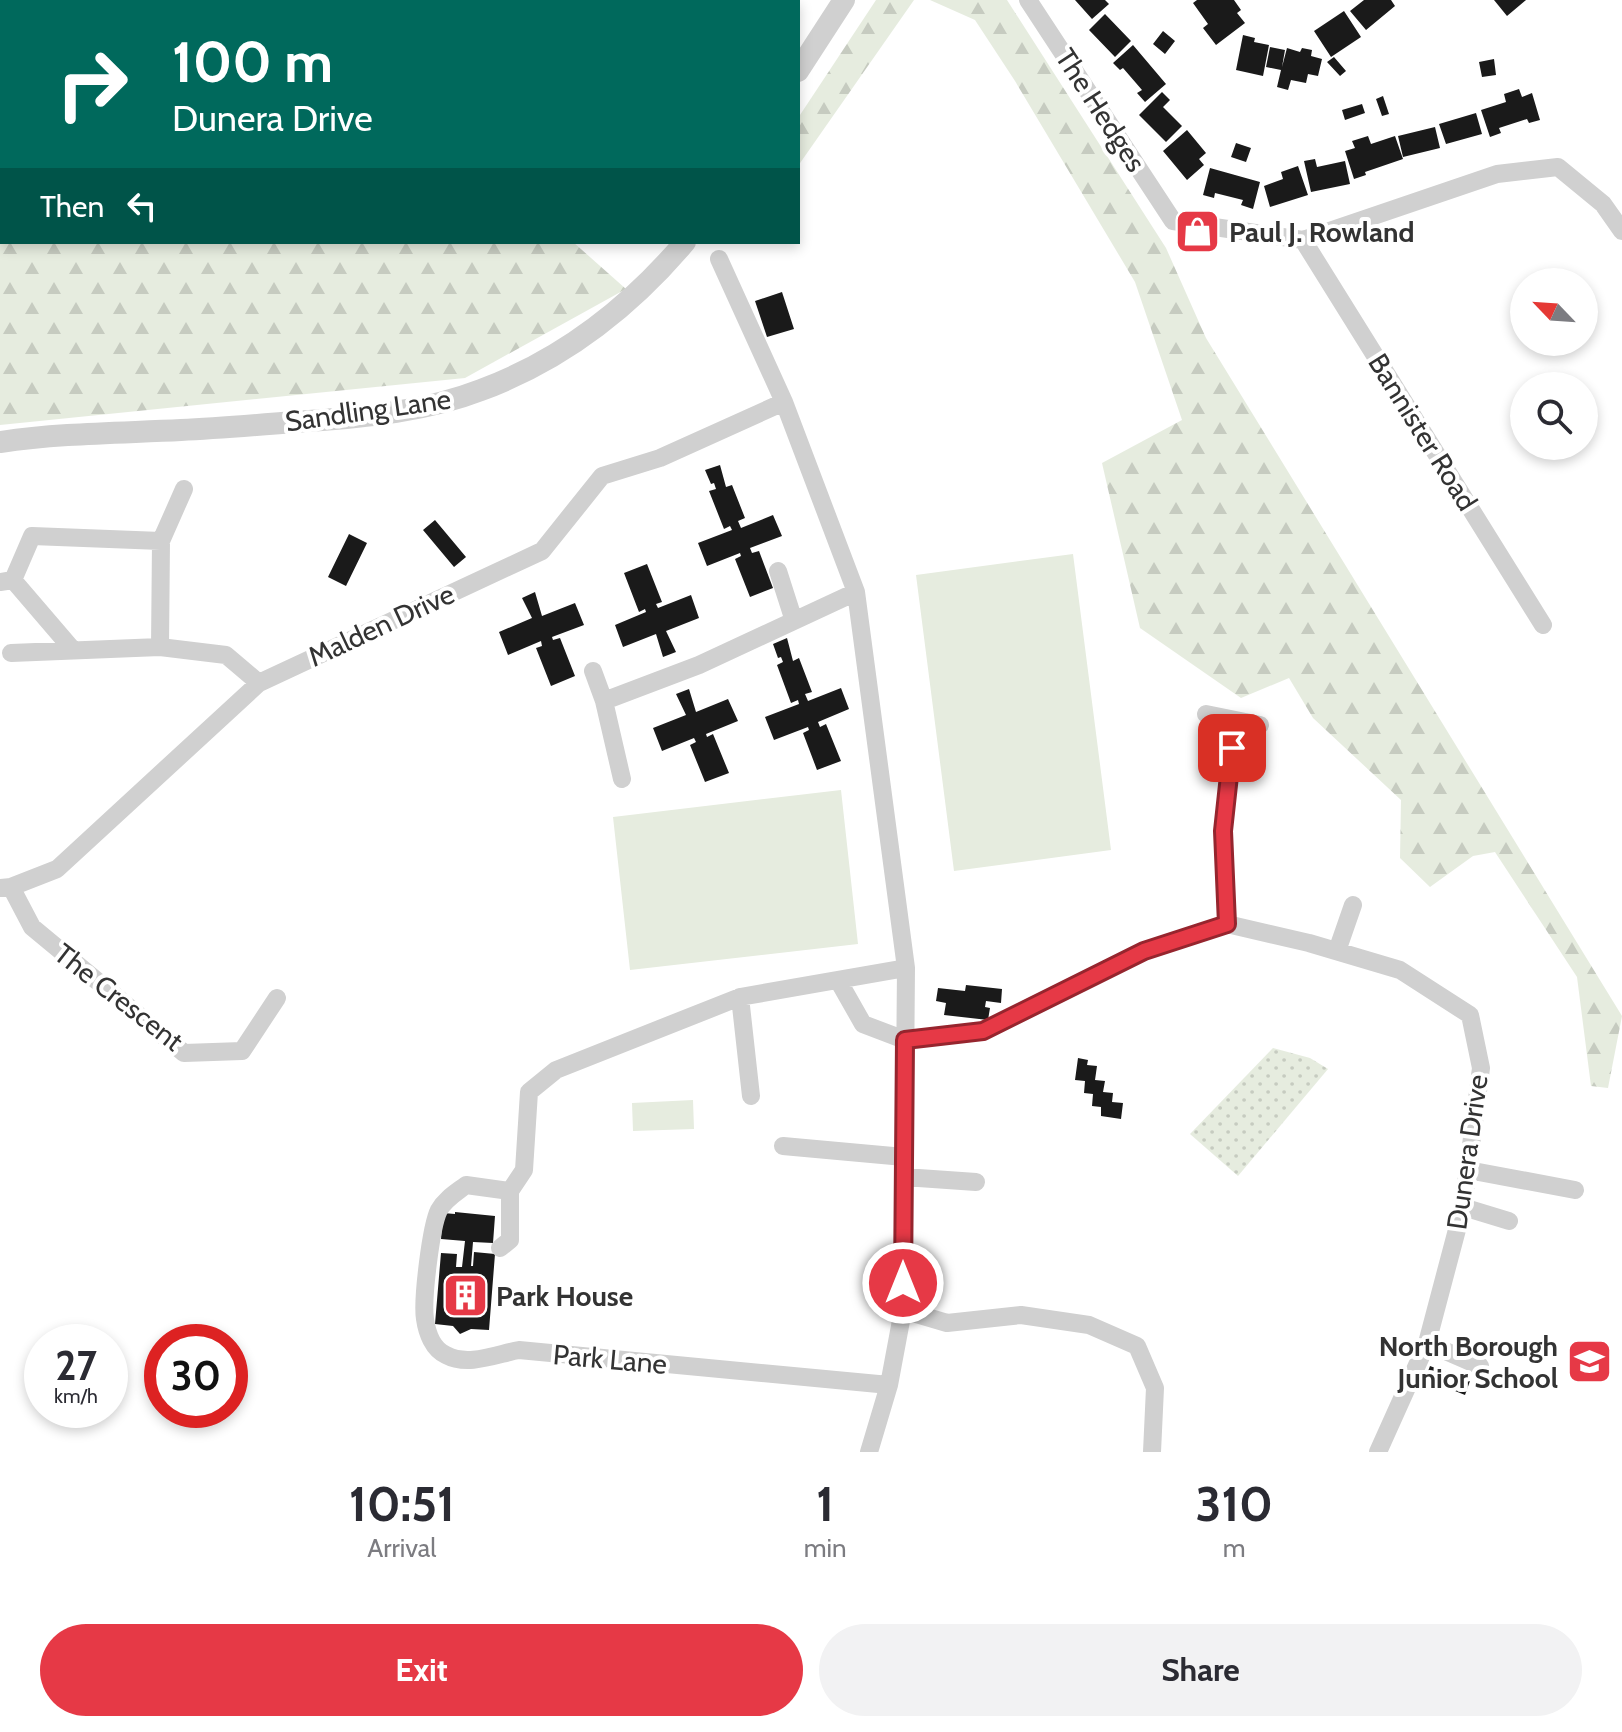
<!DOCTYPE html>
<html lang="en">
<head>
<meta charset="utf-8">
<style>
  :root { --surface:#fff; --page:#f2f2f3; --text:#2b2b33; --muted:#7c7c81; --accent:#e63946 }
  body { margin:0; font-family:Cabin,sans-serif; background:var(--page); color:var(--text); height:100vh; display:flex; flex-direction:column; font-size:30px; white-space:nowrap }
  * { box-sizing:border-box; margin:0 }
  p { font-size:26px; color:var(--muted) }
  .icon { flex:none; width:44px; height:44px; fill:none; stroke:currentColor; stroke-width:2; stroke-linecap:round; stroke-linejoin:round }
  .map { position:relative; height:1452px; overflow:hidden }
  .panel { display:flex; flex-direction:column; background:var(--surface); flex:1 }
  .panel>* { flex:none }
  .hud { position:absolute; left:0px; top:0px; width:800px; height:244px; box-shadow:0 4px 12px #0003; background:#00695c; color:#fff; overflow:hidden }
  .needle { width:52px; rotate:295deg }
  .buttons { position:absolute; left:1510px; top:268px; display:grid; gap:16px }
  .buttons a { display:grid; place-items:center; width:88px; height:88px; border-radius:50%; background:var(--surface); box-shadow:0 4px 12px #0003; font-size:40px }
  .speed { position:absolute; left:24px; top:1324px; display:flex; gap:16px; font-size:40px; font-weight:700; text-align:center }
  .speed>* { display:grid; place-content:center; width:104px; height:104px; border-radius:50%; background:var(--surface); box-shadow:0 4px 12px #0003; line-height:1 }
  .speed small { font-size:20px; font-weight:400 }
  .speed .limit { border:12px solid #d22; background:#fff; color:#111 }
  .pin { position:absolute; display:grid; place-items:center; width:68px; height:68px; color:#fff; margin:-34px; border-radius:16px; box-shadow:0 4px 12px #0006 }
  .me { position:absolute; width:88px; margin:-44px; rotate:0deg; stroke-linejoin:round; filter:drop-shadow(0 0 6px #0008) }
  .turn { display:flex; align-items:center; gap:28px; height:168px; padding:0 40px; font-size:36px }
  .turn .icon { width:104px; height:104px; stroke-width:2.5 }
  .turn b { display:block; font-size:56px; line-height:68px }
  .then { display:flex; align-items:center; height:76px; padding:0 40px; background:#0003; gap:16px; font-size:30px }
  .eta { display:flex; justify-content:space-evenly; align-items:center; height:136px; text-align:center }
  .eta b { font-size:48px; font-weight:800; line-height:56px }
  .cta { display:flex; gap:16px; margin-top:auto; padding:16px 40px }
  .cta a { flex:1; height:92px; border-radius:48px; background:var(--accent); color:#fff; font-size:32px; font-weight:800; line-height:92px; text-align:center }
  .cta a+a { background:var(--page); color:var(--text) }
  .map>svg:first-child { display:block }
</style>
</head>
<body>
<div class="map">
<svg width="1622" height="1452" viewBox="0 0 1622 1452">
  <defs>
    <pattern id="forest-firs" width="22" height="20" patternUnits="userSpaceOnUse" patternTransform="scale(2)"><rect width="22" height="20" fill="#e6ecdf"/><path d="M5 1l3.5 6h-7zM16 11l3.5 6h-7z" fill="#c6cbc0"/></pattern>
    <pattern id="park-dots" width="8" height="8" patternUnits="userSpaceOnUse" patternTransform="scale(2)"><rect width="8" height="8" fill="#e6ecdf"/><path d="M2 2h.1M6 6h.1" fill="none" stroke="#c6cbc0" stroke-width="1.8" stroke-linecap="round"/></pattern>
  </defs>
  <rect width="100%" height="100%" fill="#fff"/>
  <path fill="url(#forest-firs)" d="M0,0l303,2h-301v240h571l53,47 -161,89 -465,47z
    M876,0h38l-116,166v-48z
    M930,0h77l159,248 40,90 416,678 -14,72 -17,-2 -14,-109 -82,-125 -22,4 -43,31 -30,-29 1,-58 -88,-82 -24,-40 -48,20 -101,-70 -38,-165 80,-43 -47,-138 -120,-201 -40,-61z"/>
  <path fill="url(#park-dots)" d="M1273,1048l37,10 18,11 -90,107 -48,-42z"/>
  <path fill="#e6ecdf" d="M1073,554l38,296 -157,21 -38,-296z
    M841,790l17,154 -228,26 -17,-153z
    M693,1100l1,29 -61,2 -1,-28z"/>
  <path fill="#1a1a1a" d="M1075,0h30l4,4 -17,15z
    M1197,0h37l7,10 -4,3 8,10 -29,22 -13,-17 5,-4 -15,-21z
    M1364,0h27l4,6 -29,24 -16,-19z
    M1494,0h32l-19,16z
    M1344,11l17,26 -30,20 -17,-26z
    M1105,14l26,27 -16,16 -26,-27z
    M1163,31l12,10 -10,13 -12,-10z
    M1243,35l12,3 -1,4 15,3 -6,31 -27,-6z
    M1133,45l33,39 -21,18 -8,-9 5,-3 -19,-22 -3,2 -7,-7z
    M1270,47l15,3 -3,17 5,-19 13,4 2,-4 10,2 -1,6 11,3 -4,17 -10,-2 -2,9 -15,-3 -3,10 -11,-3 4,-17 -15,-3z
    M1334,57l12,14 -6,5 -13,-14z
    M1494,59l2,16 -14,2 -3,-15z
    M1519,89l3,8 10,-4 8,27 -11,3 -2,-4 -28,9 2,5 -11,4 -9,-27 25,-8 -2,-8z
    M1162,92l8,8 -7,7 19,19 -16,16 -27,-27z
    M1383,96l6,18 -7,2 -6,-17z
    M1362,104l3,9 -20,7 -3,-10z
    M1476,113l6,21 -36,10 -7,-20z
    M1435,127l5,21 -37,9 -5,-21z
    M1187,130l19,23 -7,6 5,6 -17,15 -24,-29z
    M1368,136l3,8 24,-8 8,23 -38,13 1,3 -12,4 -9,-28 10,-3 -3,-7z
    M1236,143l15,5 -5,14 -15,-5z
    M1315,159l2,8 28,-6 5,23 -39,8 -7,-31z
    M1298,166l10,29 -38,12 -6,-21 19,-7 -2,-7z
    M1210,168l50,14 -7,27 -12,-4 2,-5 -28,-7 -1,5 -11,-3z
    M782,292l12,37 -27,8 -12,-36z
    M720,465l6,22 6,-2 13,33 -7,3 3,7 32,-13 9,21 -32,12 2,5 7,-2 14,37 -23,9 -15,-38 6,-3 -1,-3 -33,13 -9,-23 34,-13 -2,-4 -6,3 -15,-38 7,-2 -2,-6 -3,1 -6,-14z
    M435,520l31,37 -12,10 -31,-37z
    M349,534l18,9 -21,43 -18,-9z
    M647,564l15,38 -6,2 2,4 33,-13 8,23 -33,13 10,21 -13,5 -7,-23 -33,13 -8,-22 31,-13 -1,-3 -6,3 -15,-39z
    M535,592l7,24 33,-13 9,22 -32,12 1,3 7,-2 15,38 -24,10 -15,-38 6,-2 -1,-5 -33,14 -9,-23 33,-14 -10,-20z
    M787,638l6,23 6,-3 13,34 -7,2 3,7 33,-13 8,21 -31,13 2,5 6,-3 15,37 -24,9 -14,-37 6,-3 -1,-3 -34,13 -9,-23 34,-13 -1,-4 -7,3 -14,-38 6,-3 -2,-5 -3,1 -5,-14z
    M689,689l7,23 32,-13 10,22 -32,13 1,3 6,-3 16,39 -24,9 -15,-37 6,-3 -2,-4 -32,13 -9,-23 33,-13 -10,-21z
    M966,985l36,4 -1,14 -15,-2 -1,6 5,1 -2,12 -44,-5 2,-12 -10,-2 2,-13 27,3z
    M1078,1058l10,2 -1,5 10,1 -2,14 10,1 -2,11 10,1 -1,9 11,1 -2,16 -20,-3v-9l-9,-1 1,-12 -9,-1 1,-12 -10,-1z
    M455,1212l40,4 -2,27 -20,-1 -2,24h2l1,-14 21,2 -6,76 -18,-1 -11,5 -7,-8 -18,-2 6,-71 16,1 -1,13h6l3,-26 -24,-2 2,-26 12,1z
    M1430,1366l40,15 -5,14 -40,-16z"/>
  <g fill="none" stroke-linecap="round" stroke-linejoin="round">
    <path stroke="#d0d0d0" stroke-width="18" d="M419,0h24
      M507,0l2,2
      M697,0l2,2
      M1028,0l145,221 130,19 194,-66 61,-7 45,37 19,27
      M1303,240l240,385
      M719,259l65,143 72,190 50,376 -3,342 -14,75 -20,67
      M778,571l16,50
      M13,580l60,70
      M0,582l13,-2 19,-44 129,5
      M160,647l1,-106 23,-52
      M11,653l149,-6 66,8 33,28
      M593,671l11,30 18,78
      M604,701l95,-36 157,-73
      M1206,714l54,11
      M11,887l21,40 152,126 58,-2 35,-53
      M0,888l11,-1 46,-18 202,-186 283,-132 60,-75 58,-18 124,-56
      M1227,924l-4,-93 12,-111
      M1337,951l16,-46
      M838,980l25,44 42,16 78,-9 161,-80 83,-27 82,19 91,27 70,45 11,53 -18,139 -36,136 -49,109
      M740,997l11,99
      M783,1146l121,11
      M1468,1170l107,20
      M904,1177l72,5
      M1463,1207l46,14
      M500,1248l10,-8v-49
      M903,1310l44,13 74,-8 68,10 48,21 18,42 -3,64
      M1427,1343l53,23
      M889,1385l-370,-35c-22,4 -51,17 -73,5 -13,-6 -19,-22 -21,-36 -3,-19 6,-93 14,-109 6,-11 18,-18 27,-25l44,6 14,-21 5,-78 27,-22 184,-73 166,-29"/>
    <path stroke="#d0d0d0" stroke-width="22" d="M798,71l46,-71
      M0,442c60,-9 121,-9 181,-12 43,-2 85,-6 128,-9 57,-4 118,-10 172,-31 81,-30 149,-83 204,-148"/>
  </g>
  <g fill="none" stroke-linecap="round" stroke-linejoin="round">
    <defs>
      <path id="route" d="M903,1283l2,-243 78,-9 161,-80 83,-27 -4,-93 9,-83"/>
    </defs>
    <use href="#route" stroke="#96252e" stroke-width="20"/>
    <use href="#route" stroke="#e63946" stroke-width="14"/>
  </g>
  <defs>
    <symbol id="shop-square" viewBox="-11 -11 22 22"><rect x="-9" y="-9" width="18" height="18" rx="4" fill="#e63946" stroke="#fff"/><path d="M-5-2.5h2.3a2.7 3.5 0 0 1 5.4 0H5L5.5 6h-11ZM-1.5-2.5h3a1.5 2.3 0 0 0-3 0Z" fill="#fff"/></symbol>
    <symbol id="building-square" viewBox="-11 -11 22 22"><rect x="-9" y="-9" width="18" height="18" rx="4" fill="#e63946" stroke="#fff"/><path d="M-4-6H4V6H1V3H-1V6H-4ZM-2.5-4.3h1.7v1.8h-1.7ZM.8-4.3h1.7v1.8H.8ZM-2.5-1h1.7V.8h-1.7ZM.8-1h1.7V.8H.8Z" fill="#fff"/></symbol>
    <symbol id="school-square" viewBox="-11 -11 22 22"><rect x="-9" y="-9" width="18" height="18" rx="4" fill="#e63946" stroke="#fff"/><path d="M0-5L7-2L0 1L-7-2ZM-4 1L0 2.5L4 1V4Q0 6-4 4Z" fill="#fff"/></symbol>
  </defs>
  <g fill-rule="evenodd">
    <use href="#shop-square" x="1172" y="206" width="51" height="51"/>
    <use href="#building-square" x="440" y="1270" width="51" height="51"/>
    <use href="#school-square" x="1564" y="1336" width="51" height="51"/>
  </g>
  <g text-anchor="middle" stroke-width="8" stroke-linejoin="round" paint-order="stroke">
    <g font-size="28" fill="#333" stroke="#fff">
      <text transform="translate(1101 110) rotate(57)" y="10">The Hedges</text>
      <text transform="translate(368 410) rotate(-8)" y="10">Sandling Lane</text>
      <text transform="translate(1423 432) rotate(58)" y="10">Bannister Road</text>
      <text transform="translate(381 625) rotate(-25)" y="10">Malden Drive</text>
      <text transform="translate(119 997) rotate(38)" y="10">The Crescent</text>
      <text transform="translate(1467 1152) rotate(-82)" y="10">Dunera Drive</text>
      <text transform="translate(610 1359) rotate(5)" y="10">Park Lane</text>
    </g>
    <g font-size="28" font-weight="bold" fill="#333" stroke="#fff" text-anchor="start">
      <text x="1229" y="242">Paul J. Rowland</text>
      <text x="496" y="1306">Park House</text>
      <text x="1558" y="1356" text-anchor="end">North Borough<tspan x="1558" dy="32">Junior School</tspan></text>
    </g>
  </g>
</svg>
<div class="buttons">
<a><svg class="needle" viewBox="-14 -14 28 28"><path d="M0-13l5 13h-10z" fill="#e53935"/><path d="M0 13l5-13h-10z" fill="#7c7c81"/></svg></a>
<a><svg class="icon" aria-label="search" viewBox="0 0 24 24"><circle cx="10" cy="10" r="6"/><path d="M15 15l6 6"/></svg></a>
</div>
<div class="speed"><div>27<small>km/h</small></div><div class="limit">30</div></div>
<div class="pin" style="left:1232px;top:748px;background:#d93025"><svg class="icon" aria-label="arrive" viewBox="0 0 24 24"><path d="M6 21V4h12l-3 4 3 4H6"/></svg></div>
<svg class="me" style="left:903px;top:1283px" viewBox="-20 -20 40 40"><circle r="17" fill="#e63946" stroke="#fff" stroke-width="3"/><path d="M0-11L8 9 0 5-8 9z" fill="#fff"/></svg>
<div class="hud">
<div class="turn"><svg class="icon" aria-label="right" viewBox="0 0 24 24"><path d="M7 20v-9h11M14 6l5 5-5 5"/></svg><div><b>100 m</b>Dunera Drive</div></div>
<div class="then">Then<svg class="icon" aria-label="left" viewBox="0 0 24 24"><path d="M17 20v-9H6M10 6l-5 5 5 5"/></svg></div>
</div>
</div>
<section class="panel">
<div class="eta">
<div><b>10:51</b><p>Arrival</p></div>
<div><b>1</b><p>min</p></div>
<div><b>310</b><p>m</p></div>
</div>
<div class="cta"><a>Exit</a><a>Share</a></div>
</section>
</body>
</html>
